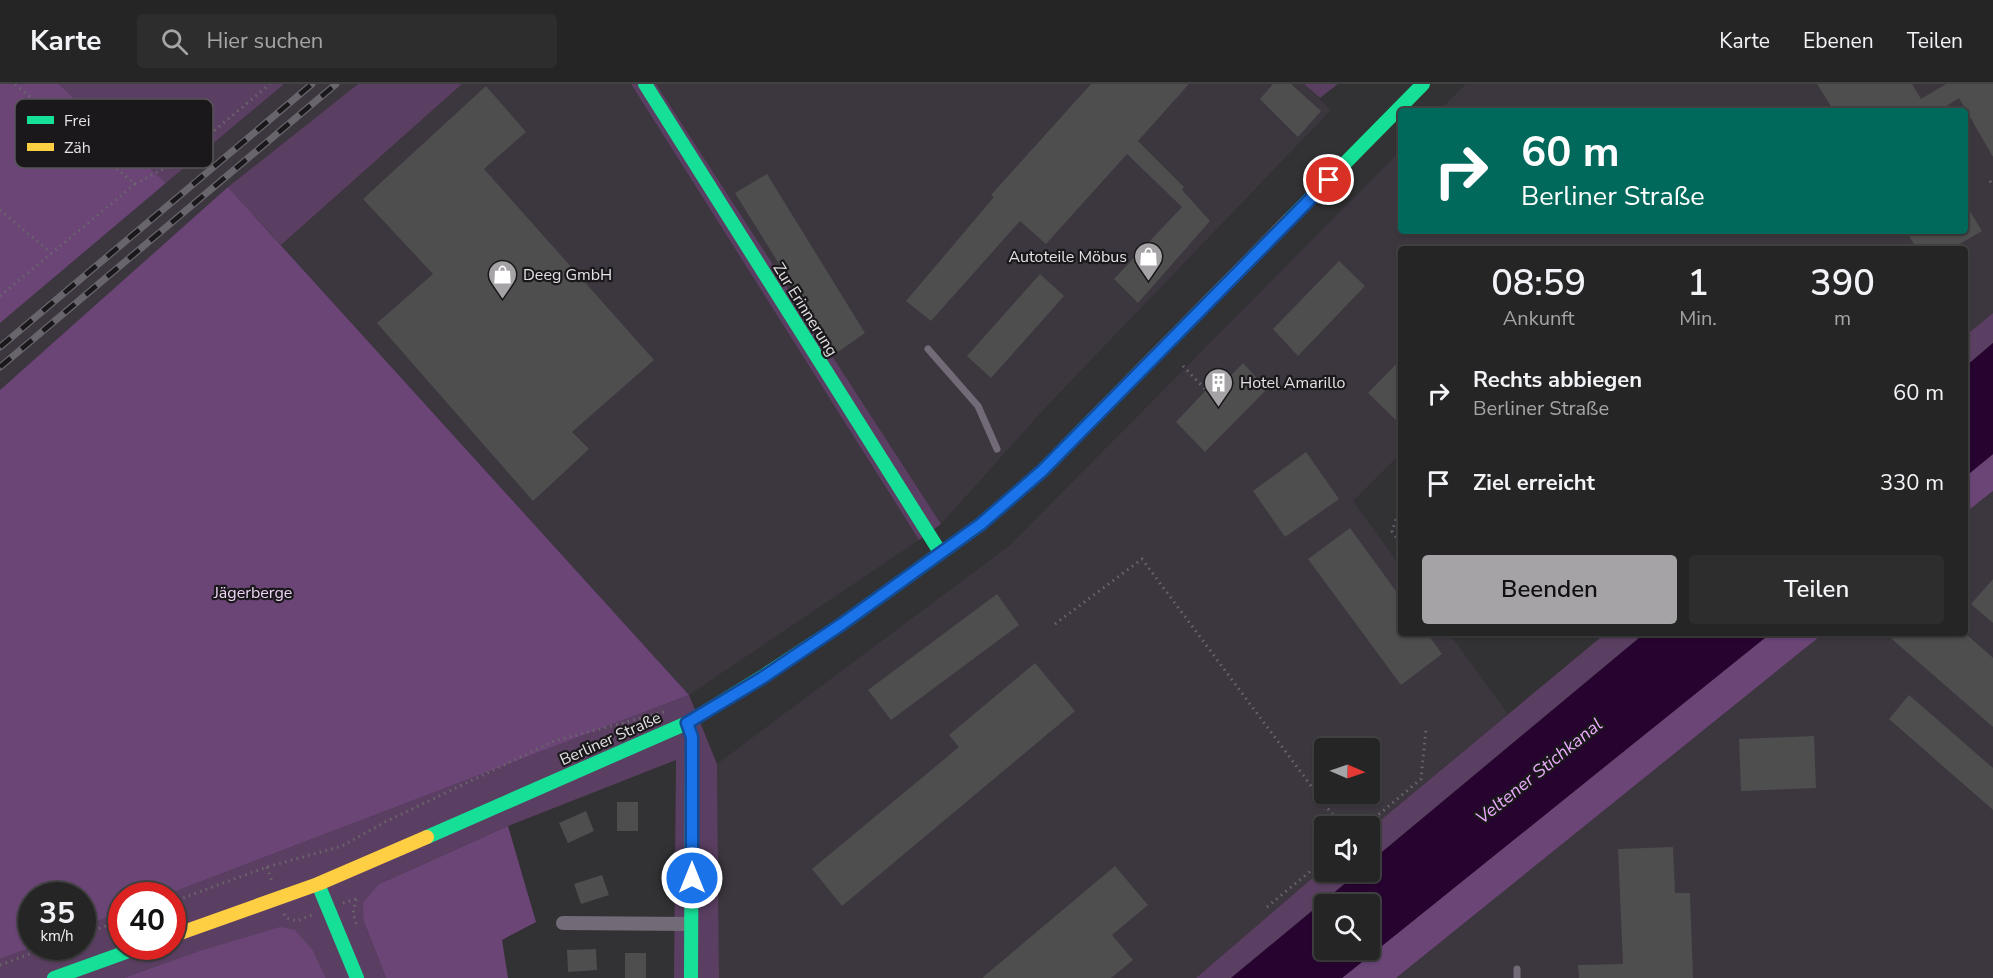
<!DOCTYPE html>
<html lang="de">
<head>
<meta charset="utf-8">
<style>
  :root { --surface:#262526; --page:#2e2d2e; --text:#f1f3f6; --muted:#a4a5a7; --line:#424243; --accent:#a6a3a7 }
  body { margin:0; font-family:"Nunito Sans",sans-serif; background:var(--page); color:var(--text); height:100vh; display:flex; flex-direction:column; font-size:22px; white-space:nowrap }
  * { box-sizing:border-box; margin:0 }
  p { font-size:20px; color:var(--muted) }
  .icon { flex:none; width:33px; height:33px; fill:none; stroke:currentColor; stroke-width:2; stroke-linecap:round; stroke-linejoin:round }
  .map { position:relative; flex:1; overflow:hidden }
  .panel { position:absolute; left:1398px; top:162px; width:570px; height:390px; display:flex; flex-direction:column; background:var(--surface); border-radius:6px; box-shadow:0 2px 4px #0004,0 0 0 2px var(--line) }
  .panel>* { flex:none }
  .guide { position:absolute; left:1398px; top:24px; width:570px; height:126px; border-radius:6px; box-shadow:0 2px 4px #0004,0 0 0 2px var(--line); background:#00695c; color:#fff; overflow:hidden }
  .needle { width:39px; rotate:92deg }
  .fabs { position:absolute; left:1314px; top:654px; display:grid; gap:12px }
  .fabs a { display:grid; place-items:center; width:66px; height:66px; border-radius:6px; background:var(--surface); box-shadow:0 2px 4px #0004,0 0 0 2px var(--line); font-size:30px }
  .speed { position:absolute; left:18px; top:798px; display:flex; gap:12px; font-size:30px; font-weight:700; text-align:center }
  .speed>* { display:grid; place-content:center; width:78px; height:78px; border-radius:50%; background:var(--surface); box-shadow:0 2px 4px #0004,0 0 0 2px var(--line); line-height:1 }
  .speed small { font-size:15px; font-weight:400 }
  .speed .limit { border:9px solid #d22; background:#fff; color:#111 }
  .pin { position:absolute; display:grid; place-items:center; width:51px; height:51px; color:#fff; margin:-26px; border:3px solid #fff; border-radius:50%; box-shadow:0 2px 6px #0007 }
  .me { position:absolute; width:66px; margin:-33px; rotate:0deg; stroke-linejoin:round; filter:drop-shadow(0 0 4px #0008) }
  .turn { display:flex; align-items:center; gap:21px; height:126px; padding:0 24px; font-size:27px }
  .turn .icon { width:78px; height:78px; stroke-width:2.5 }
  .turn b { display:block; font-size:42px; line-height:51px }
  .eta { display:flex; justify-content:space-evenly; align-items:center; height:102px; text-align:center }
  .eta b { font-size:36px; font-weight:600; line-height:42px }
  .button { display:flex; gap:12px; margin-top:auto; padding:12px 24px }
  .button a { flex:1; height:69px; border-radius:6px; background:var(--accent); color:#111; font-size:24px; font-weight:600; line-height:69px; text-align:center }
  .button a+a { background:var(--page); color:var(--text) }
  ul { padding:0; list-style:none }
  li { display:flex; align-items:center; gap:18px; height:90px; padding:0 24px }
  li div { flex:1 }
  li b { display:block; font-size:22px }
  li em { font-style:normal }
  header { display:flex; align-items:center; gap:36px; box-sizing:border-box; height:84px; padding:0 30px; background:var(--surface); border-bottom:2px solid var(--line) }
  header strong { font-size:28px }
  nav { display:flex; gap:33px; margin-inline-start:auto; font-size:21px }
  .search { width:420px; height:54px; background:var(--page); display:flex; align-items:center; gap:15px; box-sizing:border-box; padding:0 21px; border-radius:6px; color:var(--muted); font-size:22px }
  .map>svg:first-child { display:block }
</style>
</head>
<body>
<header>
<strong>Karte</strong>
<div class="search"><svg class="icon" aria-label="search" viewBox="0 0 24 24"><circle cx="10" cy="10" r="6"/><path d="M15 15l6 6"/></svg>Hier suchen</div>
<nav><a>Karte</a><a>Ebenen</a><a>Teilen</a></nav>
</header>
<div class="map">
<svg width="1993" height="894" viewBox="0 0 1993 894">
  <rect width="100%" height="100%" fill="#323133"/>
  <path fill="#3c363e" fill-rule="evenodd" d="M284,0h74l-130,103 -228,203v-67z
    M462,0h169l288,456 -230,155 -408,-450z
    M656,0h648l27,26 -285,297 -105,117z
    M1466,0h527v229l-28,23v-87h-564v204l-48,48 48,66v66h48l59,81 -138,115v-3h-46v42l-128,110h-477l-2,-214 293,-219 391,-395v81h564v-120h-526zM1324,664h46v46h-46z
    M1993,407v487h-597l428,-345h141v-120z"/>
  <path fill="#5b3f62" d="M59,0h225l-118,99z
    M358,0h104l-181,161 -53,-58z
    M631,0h25l285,440 -22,16z
    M1304,0h34l-18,14z
    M1993,229v30l-28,24v-31z
    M1606,549h39l-275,229v-33z
    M689,611l28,69 2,214h-45l2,-218 -168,66 -129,58 -15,38 22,56h-60l-12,-26h-118l-73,26h-123v-19l33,-12 49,-1 1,-19 38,-15 1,34h50v-50l-6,-1z
    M1324,784v4h35l-128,106h-35z"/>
  <path fill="#6a4576" d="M0,0h59l107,99 -166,140z
    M228,103l461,508 -523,200 -44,1 -1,16 -38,15 -1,-31h-50l1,51 -33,12v-569z
    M1993,370v37l-28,22v-36z
    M1771,549h53l-428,345h-54z
    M508,742l28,96 -34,18 6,38h-122l-22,-56 -1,-19 16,-19z
    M280,843l15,3 19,22 12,26h-203l73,-26z"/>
  <path fill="#270430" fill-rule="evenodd" d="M1993,259v111l-28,23v-110z
    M1645,549h126l-429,345h-111l128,-106h11v-10zM1324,820h46v46h-46z"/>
  <path fill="#4e4e4e" d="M1091,0h98l-51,57 46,46 -2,3 28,31 -72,82 -24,-24 68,-72 -55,-53 -81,90 -26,-23 -89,100 -25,-20 88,-104 -3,-2z
    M1273,0h18l30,27 -23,26 -38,-38z
    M1817,0h95l9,15 25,-15h47v73l-34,-59 -20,13h-105z
    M486,2l40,46 -42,37 170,191 -82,72 17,17 -56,52 -156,-178 56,-49 -70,-75z
    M767,90l98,159 -30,21 -100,-161z
    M1965,119l17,28 -31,18h-34l-11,-18h59z
    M1339,177l26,25 -67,70 -25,-27z
    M1040,190l24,22 -73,82 -24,-22z
    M1401,275v66l-33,-32z
    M1243,279l24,26 -62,63 -29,-30 32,-34 6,5z
    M1306,368l33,47 -54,38 -32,-46z
    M1350,444l51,70v35h26l15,21 -41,31 -93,-126z
    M1993,495v44l-22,-19z
    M997,510l22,31 -128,95 -23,-30z
    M1885,549h80l28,25v69z
    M1035,579l40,48 -233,195 -30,-37 147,-122 -10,-12z
    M1909,611l84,73v42l-104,-91z
    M1814,652l2,52 -75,3 -2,-52z
    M617,718h21v29h-21z
    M586,727l8,20 -26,12 -9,-20z
    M1673,763l2,46h15l3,85h-114l-1,-13 45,-1 -5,-115z
    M1115,782l33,39 -36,30 21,25 -22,18h-129z
    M602,791l7,20 -28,9 -7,-20z
    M596,865l1,21 -29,2 -1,-22z
    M625,869h21v25h-21z"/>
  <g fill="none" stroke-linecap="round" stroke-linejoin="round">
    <path stroke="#6b656e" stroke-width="3" stroke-dasharray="1.5 4.5" stroke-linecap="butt" d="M1990,97l3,5
      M135,100l43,-23 92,-77
      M0,126l51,43
      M0,212l135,-112 -120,-100
      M1183,282l22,23
      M1401,432l-5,4 -4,11 9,13
      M1055,540l87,-65 199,267
      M1365,742l56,-47 5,-50
      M267,783l5,15
      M356,815l-3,14 4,13
      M172,818l95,-35 75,-21 45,-25 167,-80 110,-29
      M343,819l13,-4
      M1267,823l57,-47
      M284,830l2,4 11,3 15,-6
      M82,851l40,-15
      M0,881l51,-19"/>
    <path stroke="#736a77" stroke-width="7" d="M928,265l50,57 19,43
      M1517,885v9"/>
    <path stroke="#736a77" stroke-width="14" d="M563,839l128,1"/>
    <path stroke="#16e098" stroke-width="14" d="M645,0l295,468
      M1289,136l134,-136
      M687,639l5,14 -1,241
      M427,753l260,-114 75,-46 80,-53 139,-100 61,-53 51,-52
      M318,800l39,94
      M54,894l89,-32"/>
    <path stroke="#ffcf43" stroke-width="14" d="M1093,335l196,-199
      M172,852l146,-52 109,-47"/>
    <defs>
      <path id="rail" d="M0,263l312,-263
        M0,283l336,-283"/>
    </defs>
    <use href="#rail" stroke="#69656c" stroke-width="7"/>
    <use href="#rail" stroke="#1a181a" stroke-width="4.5" stroke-dasharray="14" stroke-linecap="butt"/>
  </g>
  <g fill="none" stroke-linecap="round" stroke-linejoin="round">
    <defs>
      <path id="route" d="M692,794v-141l-5,-14 75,-45 80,-54 139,-100 61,-53 287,-291"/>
    </defs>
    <use href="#route" stroke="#114b97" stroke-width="15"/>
    <use href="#route" stroke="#1a73e8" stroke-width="10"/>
  </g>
  <defs>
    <symbol id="shop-pin" viewBox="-11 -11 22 30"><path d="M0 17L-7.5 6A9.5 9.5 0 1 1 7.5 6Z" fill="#a6a3a7" stroke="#1a181a"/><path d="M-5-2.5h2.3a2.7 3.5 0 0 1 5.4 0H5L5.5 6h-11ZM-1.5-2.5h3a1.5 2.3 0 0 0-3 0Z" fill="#fff"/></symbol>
    <symbol id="building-pin" viewBox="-11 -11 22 30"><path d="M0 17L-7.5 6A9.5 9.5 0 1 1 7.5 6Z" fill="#a6a3a7" stroke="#1a181a"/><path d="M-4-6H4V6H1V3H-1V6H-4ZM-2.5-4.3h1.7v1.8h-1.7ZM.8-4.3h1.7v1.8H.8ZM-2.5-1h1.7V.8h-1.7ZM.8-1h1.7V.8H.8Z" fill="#fff"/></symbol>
  </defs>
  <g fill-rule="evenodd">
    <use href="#shop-pin" x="1132" y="156" width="33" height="45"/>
    <use href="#shop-pin" x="486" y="174" width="33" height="45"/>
    <use href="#building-pin" x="1202" y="282" width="33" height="45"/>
  </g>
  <g text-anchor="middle" stroke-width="4.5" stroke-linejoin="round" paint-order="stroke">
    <g font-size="16" fill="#e4e1e5" stroke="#1a181a" text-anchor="start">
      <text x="1127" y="178" text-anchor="end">Autoteile Möbus</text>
      <text x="523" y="196">Deeg GmbH</text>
      <text x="1240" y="304">Hotel Amarillo</text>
    </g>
    <g font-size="16" fill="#e4e1e5" stroke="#1a181a">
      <text transform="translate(806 225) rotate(58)" y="6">Zur Erinnerung</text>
      <text transform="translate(610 654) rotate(-24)" y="6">Berliner Straße</text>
    </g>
    <g font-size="16" fill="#eed4f5" stroke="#1a181a">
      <text x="253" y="514">Jägerberge</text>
    </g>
    <g font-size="18" font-style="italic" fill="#ebabfd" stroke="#1a181a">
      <text transform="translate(1539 687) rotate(-39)" y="6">Veltener Stichkanal</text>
    </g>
  </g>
  <rect x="15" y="15" width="198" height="69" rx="9" fill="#1a181a" stroke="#575457" stroke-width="1.5"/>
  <rect x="27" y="32" width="27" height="8" fill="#16e098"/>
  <rect x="27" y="59" width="27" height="8" fill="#ffcf43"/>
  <g font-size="16" fill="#e4e1e5">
    <text x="64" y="42">Frei</text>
    <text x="64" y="69">Zäh</text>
  </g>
</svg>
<div class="fabs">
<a><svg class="needle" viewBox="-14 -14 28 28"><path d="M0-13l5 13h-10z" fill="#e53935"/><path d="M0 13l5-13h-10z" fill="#a4a5a7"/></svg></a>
<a><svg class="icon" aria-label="sound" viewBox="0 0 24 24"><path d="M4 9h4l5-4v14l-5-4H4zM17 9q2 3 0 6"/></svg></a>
<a><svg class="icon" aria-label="search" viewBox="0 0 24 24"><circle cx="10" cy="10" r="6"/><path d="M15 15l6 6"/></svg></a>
</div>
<div class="speed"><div>35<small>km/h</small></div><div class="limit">40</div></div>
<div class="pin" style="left:1329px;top:96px;background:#d93025"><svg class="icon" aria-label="arrive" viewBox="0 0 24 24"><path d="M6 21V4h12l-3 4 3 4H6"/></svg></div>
<svg class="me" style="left:692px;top:794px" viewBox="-20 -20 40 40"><circle r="17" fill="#1a73e8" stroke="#fff" stroke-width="3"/><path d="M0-11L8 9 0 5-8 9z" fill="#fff"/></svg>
<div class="guide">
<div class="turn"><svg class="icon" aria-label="right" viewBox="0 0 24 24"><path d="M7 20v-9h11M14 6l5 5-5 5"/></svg><div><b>60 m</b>Berliner Straße</div></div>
</div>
<section class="panel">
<div class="eta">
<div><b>08:59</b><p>Ankunft</p></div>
<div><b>1</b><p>Min.</p></div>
<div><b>390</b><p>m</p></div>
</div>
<ul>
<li><svg class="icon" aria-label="right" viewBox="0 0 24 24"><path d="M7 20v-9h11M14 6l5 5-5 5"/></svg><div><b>Rechts abbiegen</b><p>Berliner Straße</p></div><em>60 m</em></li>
<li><svg class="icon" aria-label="arrive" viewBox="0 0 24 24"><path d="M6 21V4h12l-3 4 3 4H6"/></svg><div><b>Ziel erreicht</b></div><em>330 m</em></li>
</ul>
<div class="button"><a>Beenden</a><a>Teilen</a></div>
</section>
</div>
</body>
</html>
